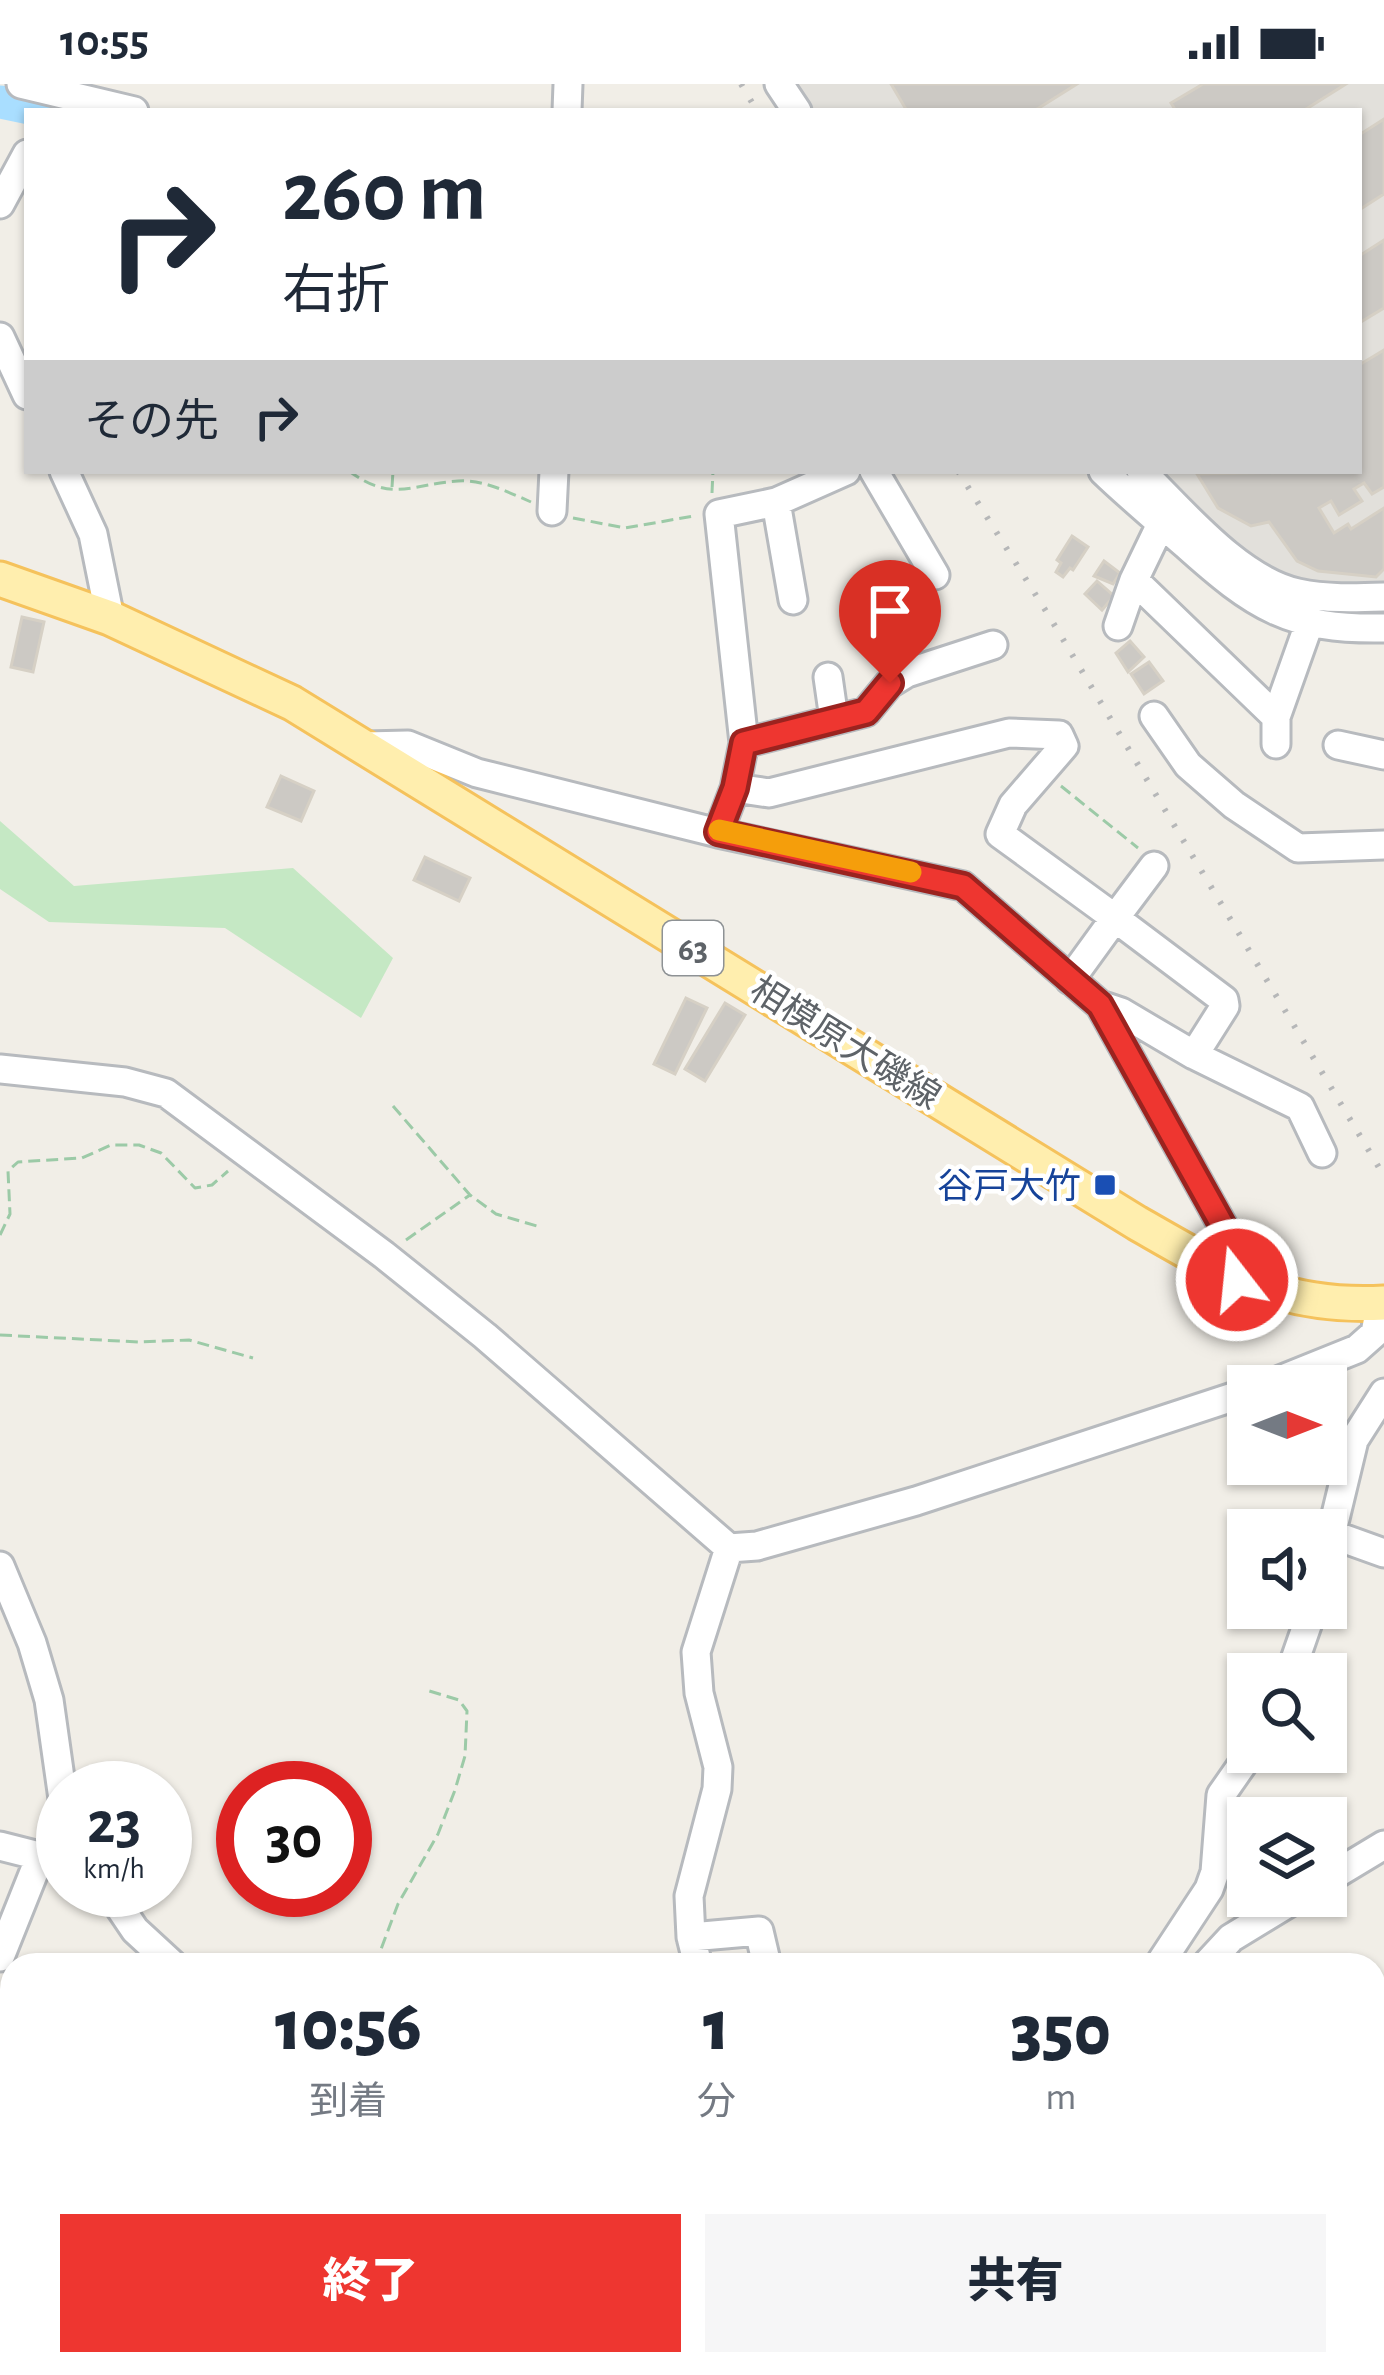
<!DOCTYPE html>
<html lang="ja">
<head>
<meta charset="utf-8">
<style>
  :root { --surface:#fff; --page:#f6f6f7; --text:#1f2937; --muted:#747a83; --accent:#ee3630 }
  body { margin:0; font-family:"Alegreya Sans","Noto Sans JP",sans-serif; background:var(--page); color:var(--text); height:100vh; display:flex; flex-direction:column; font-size:45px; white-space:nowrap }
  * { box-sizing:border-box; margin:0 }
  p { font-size:39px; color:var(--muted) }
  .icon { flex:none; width:66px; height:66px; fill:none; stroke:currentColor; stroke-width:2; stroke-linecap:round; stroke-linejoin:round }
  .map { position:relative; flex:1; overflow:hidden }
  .side { position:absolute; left:0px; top:1869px; width:1386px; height:423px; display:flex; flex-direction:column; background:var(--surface); border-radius:36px 36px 0 0; box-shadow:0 3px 9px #0004 }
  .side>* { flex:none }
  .guide { position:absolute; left:24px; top:24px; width:1338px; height:366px; border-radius:0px; box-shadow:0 3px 9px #0004; background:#fff; color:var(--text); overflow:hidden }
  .needle { width:78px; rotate:90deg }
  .tools { position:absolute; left:1227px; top:1281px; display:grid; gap:24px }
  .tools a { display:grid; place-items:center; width:120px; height:120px; border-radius:0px; background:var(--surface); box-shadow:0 3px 9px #0004; font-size:60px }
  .speed { position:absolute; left:36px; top:1677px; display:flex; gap:24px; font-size:60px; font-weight:700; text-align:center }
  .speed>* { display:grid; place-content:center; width:156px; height:156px; border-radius:50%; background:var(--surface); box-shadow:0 3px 9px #0004; line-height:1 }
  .speed small { font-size:30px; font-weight:400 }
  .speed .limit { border:18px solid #d22; background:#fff; color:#111 }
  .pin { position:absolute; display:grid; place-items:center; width:102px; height:102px; color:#fff; margin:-123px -51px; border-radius:50% 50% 50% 0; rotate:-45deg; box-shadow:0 0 12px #0007 }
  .pin .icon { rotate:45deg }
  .me { position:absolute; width:132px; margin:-66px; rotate:344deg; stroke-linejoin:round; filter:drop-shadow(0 0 9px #0008) }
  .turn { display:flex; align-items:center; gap:42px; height:252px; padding:0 60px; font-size:54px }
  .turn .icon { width:156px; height:156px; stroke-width:2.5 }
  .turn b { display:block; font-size:84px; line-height:102px }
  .then { display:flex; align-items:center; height:114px; padding:0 60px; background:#0003; gap:24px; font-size:45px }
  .eta { display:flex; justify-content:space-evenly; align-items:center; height:204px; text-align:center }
  .eta b { font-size:72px; font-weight:800; line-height:84px }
  .primary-button { display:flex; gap:24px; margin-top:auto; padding:24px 60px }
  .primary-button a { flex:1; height:138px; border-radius:0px; background:var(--accent); color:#fff; font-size:48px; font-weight:800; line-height:138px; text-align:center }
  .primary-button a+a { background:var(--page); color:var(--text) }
  .status { display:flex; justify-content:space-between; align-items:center; height:84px; padding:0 60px; background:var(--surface); direction:ltr }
  .status svg { height:33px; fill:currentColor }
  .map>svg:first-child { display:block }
</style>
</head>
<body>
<div class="status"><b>10:55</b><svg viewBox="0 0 49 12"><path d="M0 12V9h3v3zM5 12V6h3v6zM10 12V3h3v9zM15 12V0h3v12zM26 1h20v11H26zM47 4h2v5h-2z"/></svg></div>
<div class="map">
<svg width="1384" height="2291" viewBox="0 0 1384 2291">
  <rect width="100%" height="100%" fill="#f1eee7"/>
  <path fill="#e2e0db" d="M793,0h591v508l-85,-5 -55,-31 -92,-85h207v-360h-549z"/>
  <path fill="#c5e8c4" d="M0,737l74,65 219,-18 100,90 -32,60 -136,-90 -176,-6 -49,-33z
    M603,2280h100l5,11h-96z"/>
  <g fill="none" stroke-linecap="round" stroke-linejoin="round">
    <path stroke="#a9deff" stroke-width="33" d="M0,18l44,9"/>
  </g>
  <path fill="#ccc9c4" stroke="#d6d0c5" stroke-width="3" d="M891,0h186l-43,27h-127z
    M1203,0h143l-43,27h-127l-5,-8z
    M1384,35v75l-25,16v-75z
    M1384,156v68l-25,15v-67z
    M1384,266v137l-12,7 -8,-11 -10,6 8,12 -23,14 -8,-14 -12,7 15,25 14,-9 3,5 33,-21v61l-8,8 -58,-6 -21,-10 -28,-39 -18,4 -33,-18 -21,-34 162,-3v-106z
    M1072,452l16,11 -15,23 -3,-2 -7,9 -7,-5 5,-9 -4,-3z
    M1104,477l16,12 -7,11 -19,-8z
    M1097,497l17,15 -12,14 -17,-16z
    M22,533l22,5 -11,50 -22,-5z
    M1130,557l14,16 -16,15 -12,-19z
    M1149,578l14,19 -19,13 -13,-20z
    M281,692l33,15 -13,30 -34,-14z
    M425,773l45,21 -11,23 -45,-21z
    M686,914l21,10 -32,66 -21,-10z
    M725,919l20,12 -40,66 -20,-12z"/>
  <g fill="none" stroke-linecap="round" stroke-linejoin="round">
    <defs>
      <path id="minor" d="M21,0l113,27
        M779,0l18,27
        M567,27l1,-27
        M0,120l27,-50
        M0,253l27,58
        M64,387l29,63 17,84
        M874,387l61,104
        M1103,387c27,26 55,49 83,74 68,61 103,85 198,83
        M1141,387c42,41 98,109 157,122 28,6 57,5 86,4
        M776,418l17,98
        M552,427l2,-40
        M1134,496l142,137
        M1118,542l16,-46 27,-56
        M828,593l6,42
        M1154,632l34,49 46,40 64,43 86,-3
        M744,659l122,-31 23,-28 18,-11 86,-28
        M1276,660v-27l33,-93
        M1338,661l46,10
        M365,662l43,-1 69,28 241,60 245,53 137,119 124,223 13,52
        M735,704l34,5 240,-60 50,2 5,11 -51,59 -13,29 115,84 -45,62
        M718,749l17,-45 9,-45 -25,-229 57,-12 70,-31
        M1154,782l-39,52 109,82 1,6 -31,49
        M1100,921l21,7 73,43 106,52 22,46
        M0,985l125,13 41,11 218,162 101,81 244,212 28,-2 159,-45 332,-109
        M1265,1302l92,-37 18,-16 6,-30
        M1331,1450l53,19
        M1326,1472l28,-116 30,-47
        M0,1482l32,77 17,57 14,99
        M1290,1590l23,-66
        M0,1762l63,16
        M1326,1796l58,-35
        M108,1806l27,40 38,35
        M691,1853l68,-6 8,34
        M0,1873l40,-100
        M698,1881l-7,-28 -2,-41 28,-107 1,-22 -19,-74 -3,-41 33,-104
        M1159,1881l50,-76 6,-17 6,-77 30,-43
        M1206,1881l25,-27 69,-42
        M0,1977l12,-1
        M0,2045h12
        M1374,2079l10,5
        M0,2121l12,-1
        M1374,2169l10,6
        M1374,2279l10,7
        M189,2280l6,11
        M285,2280l3,11
        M593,2280l10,11
        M1000,2280l5,11
        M27,2291l17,-11
        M326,2291l30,-11
        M860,2291l20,-11
        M1269,2291l6,-11"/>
      <path id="major" d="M0,495l110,39 182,85 845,520c86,49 143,86 247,80"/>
    </defs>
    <use href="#minor" stroke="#b7babe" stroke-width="33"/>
    <use href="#major" stroke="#f5c25c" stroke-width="39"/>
    <path stroke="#9ccaa7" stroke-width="3" stroke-dasharray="12 6" stroke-linecap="butt" d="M349,387c43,32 62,13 109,10 24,-2 50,11 73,21
      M392,403l1,-16
      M712,409l1,-22
      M573,434l52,10 69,-12
      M1061,702l77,62
      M393,1022l77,89 26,19 41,12
      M0,1151l10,-21 -2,-43 10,-9 64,-4 29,-13h28l22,8 34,35 17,-3 16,-14
      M406,1156l64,-45
      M0,1251l140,7 49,-2 64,18
      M375,1881l23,-61 40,-70 17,-44 10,-34 2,-45 -8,-11 -33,-10"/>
    <use href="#minor" stroke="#fff" stroke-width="27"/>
    <use href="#major" stroke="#ffeeae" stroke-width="33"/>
    <path stroke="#b6b7b8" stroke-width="6" stroke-dasharray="3 15" stroke-linecap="butt" d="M741,0l16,27
      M958,387l91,145 335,560"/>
  </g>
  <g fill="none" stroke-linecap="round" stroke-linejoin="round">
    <defs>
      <path id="route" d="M890,599l-24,29 -122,31 -9,45 -17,44 245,54 137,119 124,223 13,52"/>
    </defs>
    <use href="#route" stroke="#9b231f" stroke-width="30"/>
    <use href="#route" stroke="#ee3630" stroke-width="21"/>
    <path stroke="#f59e0b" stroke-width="21" d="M719,746l192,42"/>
  </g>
  <rect fill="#1a4fb4" stroke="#fff" stroke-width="4.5" x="1093" y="1089" width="24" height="24" rx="6"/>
  <g text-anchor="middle" stroke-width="9" stroke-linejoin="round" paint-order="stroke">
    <rect fill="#fff" stroke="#8e9295" stroke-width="3" x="663" y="837" width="60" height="54" rx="9"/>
    <g font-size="33" font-weight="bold" fill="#5e6368">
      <text x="693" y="876">63</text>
    </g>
    <g font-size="36" fill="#5e6368" stroke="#fff">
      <text transform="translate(846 958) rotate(32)" y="13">相模原大磯線</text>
    </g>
    <g font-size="36" fill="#164399" stroke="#fff" text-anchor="end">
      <text x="1081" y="1114">谷戸大竹</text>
    </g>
  </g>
</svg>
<div class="tools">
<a><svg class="needle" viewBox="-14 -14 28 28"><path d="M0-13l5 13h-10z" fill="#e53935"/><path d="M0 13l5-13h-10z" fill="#747a83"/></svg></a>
<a><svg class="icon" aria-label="sound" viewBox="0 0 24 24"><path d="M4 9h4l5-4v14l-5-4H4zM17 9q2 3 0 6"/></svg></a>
<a><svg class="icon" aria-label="search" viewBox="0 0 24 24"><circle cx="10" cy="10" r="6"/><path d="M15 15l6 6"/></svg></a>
<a><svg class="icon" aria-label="layers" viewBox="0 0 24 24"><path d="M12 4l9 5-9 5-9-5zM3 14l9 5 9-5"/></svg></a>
</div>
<div class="speed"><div>23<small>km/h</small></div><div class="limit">30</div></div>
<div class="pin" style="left:890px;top:599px;background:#d93025"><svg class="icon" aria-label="arrive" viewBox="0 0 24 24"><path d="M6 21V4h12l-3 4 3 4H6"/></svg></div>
<svg class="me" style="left:1237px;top:1196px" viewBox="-20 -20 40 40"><circle r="17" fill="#ee3630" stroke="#fff" stroke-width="3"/><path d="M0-11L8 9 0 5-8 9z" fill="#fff"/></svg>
<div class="guide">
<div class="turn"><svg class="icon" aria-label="right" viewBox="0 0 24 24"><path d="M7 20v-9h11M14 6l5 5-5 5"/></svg><div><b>260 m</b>右折</div></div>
<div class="then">その先<svg class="icon" aria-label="right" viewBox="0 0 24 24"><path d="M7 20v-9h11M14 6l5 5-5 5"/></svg></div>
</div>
<section class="side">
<div class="eta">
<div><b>10:56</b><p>到着</p></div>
<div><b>1</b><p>分</p></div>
<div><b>350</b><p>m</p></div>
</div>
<div class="primary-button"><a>終了</a><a>共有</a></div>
</section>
</div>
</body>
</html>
